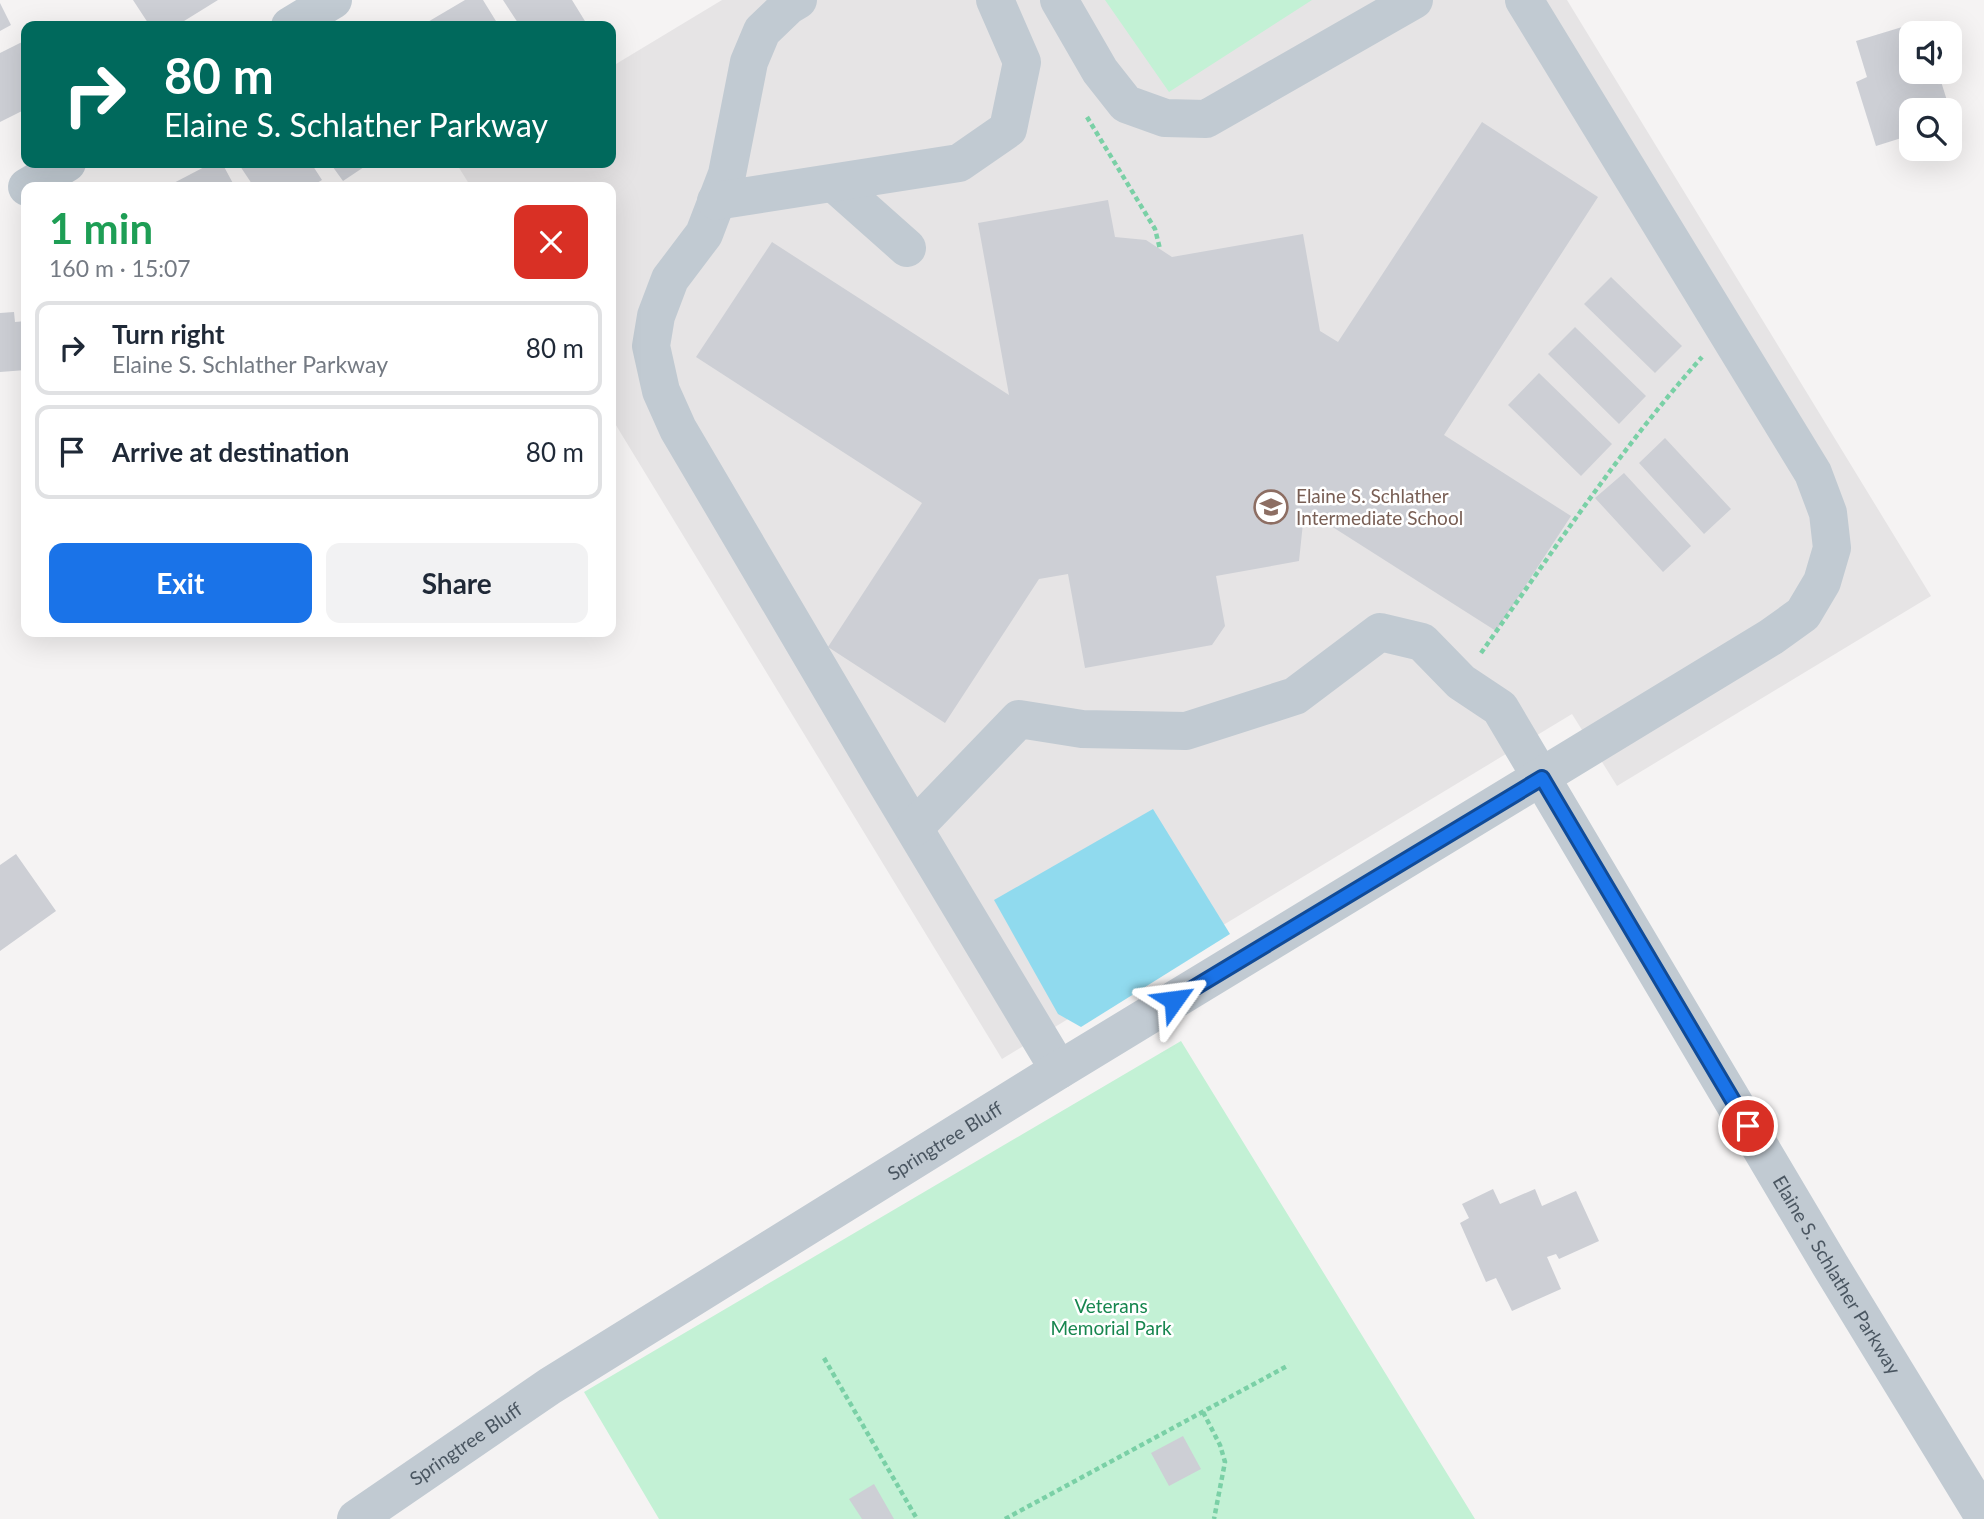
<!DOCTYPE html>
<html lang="en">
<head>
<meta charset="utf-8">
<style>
  :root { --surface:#fff; --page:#f2f2f3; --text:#1f2937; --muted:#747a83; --line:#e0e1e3; --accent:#1a73e8 }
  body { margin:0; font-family:Lato,sans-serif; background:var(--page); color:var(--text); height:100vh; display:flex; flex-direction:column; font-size:26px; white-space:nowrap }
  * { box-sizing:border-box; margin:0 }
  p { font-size:23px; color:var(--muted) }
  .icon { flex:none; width:38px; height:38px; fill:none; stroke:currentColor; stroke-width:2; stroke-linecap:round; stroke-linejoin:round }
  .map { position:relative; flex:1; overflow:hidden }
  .details { position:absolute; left:21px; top:182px; width:595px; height:455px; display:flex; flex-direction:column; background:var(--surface); border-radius:14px; box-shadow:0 7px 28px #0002 }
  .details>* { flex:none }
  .hud { position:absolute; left:21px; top:21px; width:595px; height:147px; border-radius:14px; box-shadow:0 7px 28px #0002; background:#00695c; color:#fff; overflow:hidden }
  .buttons { position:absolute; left:1899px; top:21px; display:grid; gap:14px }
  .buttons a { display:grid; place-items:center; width:63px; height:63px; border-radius:14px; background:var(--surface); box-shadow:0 7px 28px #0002; font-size:35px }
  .pin { position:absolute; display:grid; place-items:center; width:60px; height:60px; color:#fff; margin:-30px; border:4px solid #fff; border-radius:50%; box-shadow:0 2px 7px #0007 }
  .me { position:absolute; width:77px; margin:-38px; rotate:59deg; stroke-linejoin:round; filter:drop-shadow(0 0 5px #0008) }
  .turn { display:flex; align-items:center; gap:24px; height:147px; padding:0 28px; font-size:32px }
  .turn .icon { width:91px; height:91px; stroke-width:2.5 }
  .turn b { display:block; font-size:49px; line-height:60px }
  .round { display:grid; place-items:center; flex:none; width:74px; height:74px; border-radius:14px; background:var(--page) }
  .head { display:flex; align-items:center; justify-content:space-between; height:119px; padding:0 28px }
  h1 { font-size:42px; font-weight:700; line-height:52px; color:#1e9e55 }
  .button { display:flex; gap:14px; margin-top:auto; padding:14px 28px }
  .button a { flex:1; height:80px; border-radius:14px; background:var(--accent); color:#fff; font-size:28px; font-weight:700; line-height:80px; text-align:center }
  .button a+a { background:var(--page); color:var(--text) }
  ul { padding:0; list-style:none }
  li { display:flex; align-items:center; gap:21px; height:94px; margin:0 14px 10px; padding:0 14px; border:4px solid var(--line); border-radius:14px }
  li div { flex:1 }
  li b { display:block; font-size:26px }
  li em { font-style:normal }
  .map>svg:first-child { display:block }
</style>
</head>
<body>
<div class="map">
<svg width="1984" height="1519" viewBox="0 0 1984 1519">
  <rect width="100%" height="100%" fill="#f5f3f3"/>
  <path fill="#e6e4e5" d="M722,0h845l364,596 -314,190 -45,-72 -570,345 -391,-642v-230h-140l-15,-24h155v-96z"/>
  <path fill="#c3f1d5" d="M1105,0h207l-143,92z
    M1181,1041l294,478h-816l-75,-127z"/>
  <path fill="#90daee" d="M1153,809l77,125 -149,93 -23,-13 -64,-114z"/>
  <path fill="#cdcfd5" d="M133,0h85l-42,26h-26z
    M465,0h18l16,26h-71l-2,-3z
    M503,0h69l16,26h-68z
    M0,3l11,22 -11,6z
    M1922,21l4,12h-15v39h27l12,38h-39v25l-35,11 -20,-64 11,-5 -11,-36z
    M24,41l2,68 -26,13v-69z
    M1482,122l116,75 -154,238 127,81 -75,115 -165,-105 -28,-3 -4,38 -83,15 9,50 -13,19 -127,23 -17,-94 -29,5 -94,144 -117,-76 94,-144 -226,-146 76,-115 237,153 -31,-172 130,-23 7,37 31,3 26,17 131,-23 17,97 18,11z
    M212,163h10l13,24h-69z
    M238,163h73l11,17 -12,7h-56z
    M330,163h40l-27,18z
    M1611,277l71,69 -27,27 -71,-69z
    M14,312l1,10 11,-1v49l-26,2v-59z
    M1575,327l71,69 -27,28 -71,-70z
    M1539,373l73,71 -31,32 -73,-71z
    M1665,438l66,71 -27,25 -65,-71z
    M1624,473l67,73 -28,26 -68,-74z
    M16,854l40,57 -56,40v-86z
    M1493,1189l7,15 35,-15 7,17 34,-15 23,50 -40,18 -3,-5 -9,3 14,32 -49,22 -16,-33 -10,4 -26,-59 9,-5 -7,-14z
    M1183,1436l18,33 -32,17 -18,-33z
    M874,1484l20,35h-32l-13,-20z"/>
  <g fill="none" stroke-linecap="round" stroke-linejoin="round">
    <path stroke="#7ad0a6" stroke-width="4.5" stroke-dasharray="5 3.5" stroke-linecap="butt" d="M1087,117l68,112 5,20
      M1481,653c71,-100 139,-204 221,-296
      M824,1358l93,161
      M1203,1412l17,33 5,17 -11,57
      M1005,1519l284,-154"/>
    <g stroke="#c1cad2" stroke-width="38">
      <path d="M798,0l-10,6 -26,25 -13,31 -22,112 -23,60 -34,45 -14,37 -5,30 10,45 17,38 202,343 179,298"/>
      <path d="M1059,0l41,71 26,33 39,14 41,1 208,-119"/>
      <path d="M290,26l43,-26"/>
      <path d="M835,184l72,64"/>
      <path d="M27,187l40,-24"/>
      <path d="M716,201l243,-38 49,-34 14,-67 -27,-62"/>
      <path id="s1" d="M915,827l104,-108 63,10 104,2 109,-35 85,-64 42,10 39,40 39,26 330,557 154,252"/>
      <path id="s2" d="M356,1519l194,-133 509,-316 712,-433 32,-23 19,-32 10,-34 -4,-35 -15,-40 -289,-473"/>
    </g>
  </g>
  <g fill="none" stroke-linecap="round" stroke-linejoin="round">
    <defs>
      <path id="route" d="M1174,1000l368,-222 206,348"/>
    </defs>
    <use href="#route" stroke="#114b97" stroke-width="18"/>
    <use href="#route" stroke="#1a73e8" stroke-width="12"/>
  </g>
  <defs>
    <symbol id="school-ring" viewBox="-11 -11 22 22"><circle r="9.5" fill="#fff" stroke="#8d6e63" stroke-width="1.5"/><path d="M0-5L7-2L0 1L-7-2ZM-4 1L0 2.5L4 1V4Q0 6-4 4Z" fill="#8d6e63"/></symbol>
  </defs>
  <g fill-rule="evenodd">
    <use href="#school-ring" x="1252" y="488" width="38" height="38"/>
  </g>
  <g text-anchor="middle" stroke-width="5" stroke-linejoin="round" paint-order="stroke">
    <g font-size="19" fill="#785e54" stroke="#fff" text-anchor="start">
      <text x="1296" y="503">Elaine S. Schlather<tspan x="1296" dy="22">Intermediate School</tspan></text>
    </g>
    <g font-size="19" fill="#4a5661" stroke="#fff">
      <text dy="7" stroke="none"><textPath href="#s2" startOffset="700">Springtree Bluff</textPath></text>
      <text dy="7" stroke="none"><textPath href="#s1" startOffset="1344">Elaine S. Schlather Parkway</textPath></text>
      <text dy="7" stroke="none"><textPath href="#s2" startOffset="133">Springtree Bluff</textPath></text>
    </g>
    <g font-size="19" fill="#17864f" stroke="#fff">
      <text x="1111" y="1313">Veterans<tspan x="1111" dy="22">Memorial Park</tspan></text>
    </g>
  </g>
</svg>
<div class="buttons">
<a><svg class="icon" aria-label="sound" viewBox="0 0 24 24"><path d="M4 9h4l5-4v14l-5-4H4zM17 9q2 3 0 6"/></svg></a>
<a><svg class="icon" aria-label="search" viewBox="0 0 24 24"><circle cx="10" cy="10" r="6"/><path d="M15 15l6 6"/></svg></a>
</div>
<div class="pin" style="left:1748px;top:1126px;background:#d93025"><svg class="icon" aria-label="arrive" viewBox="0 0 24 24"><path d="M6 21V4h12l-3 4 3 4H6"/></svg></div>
<svg class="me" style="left:1174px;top:1000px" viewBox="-20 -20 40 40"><path d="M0-17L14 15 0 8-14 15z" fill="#1a73e8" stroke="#fff" stroke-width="4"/></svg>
<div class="hud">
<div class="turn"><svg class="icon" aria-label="right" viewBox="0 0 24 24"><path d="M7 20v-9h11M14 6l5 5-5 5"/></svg><div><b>80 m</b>Elaine S. Schlather Parkway</div></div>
</div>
<section class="details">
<div class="head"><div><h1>1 min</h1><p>160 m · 15:07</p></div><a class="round" style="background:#d93025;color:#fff"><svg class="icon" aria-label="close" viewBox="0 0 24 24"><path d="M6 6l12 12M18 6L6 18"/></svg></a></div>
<ul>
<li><svg class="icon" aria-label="right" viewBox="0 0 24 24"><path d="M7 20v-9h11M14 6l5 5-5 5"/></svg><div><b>Turn right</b><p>Elaine S. Schlather Parkway</p></div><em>80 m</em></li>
<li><svg class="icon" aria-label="arrive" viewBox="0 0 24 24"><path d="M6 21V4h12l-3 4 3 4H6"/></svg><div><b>Arrive at destination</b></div><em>80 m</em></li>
</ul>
<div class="button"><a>Exit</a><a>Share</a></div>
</section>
</div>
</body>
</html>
